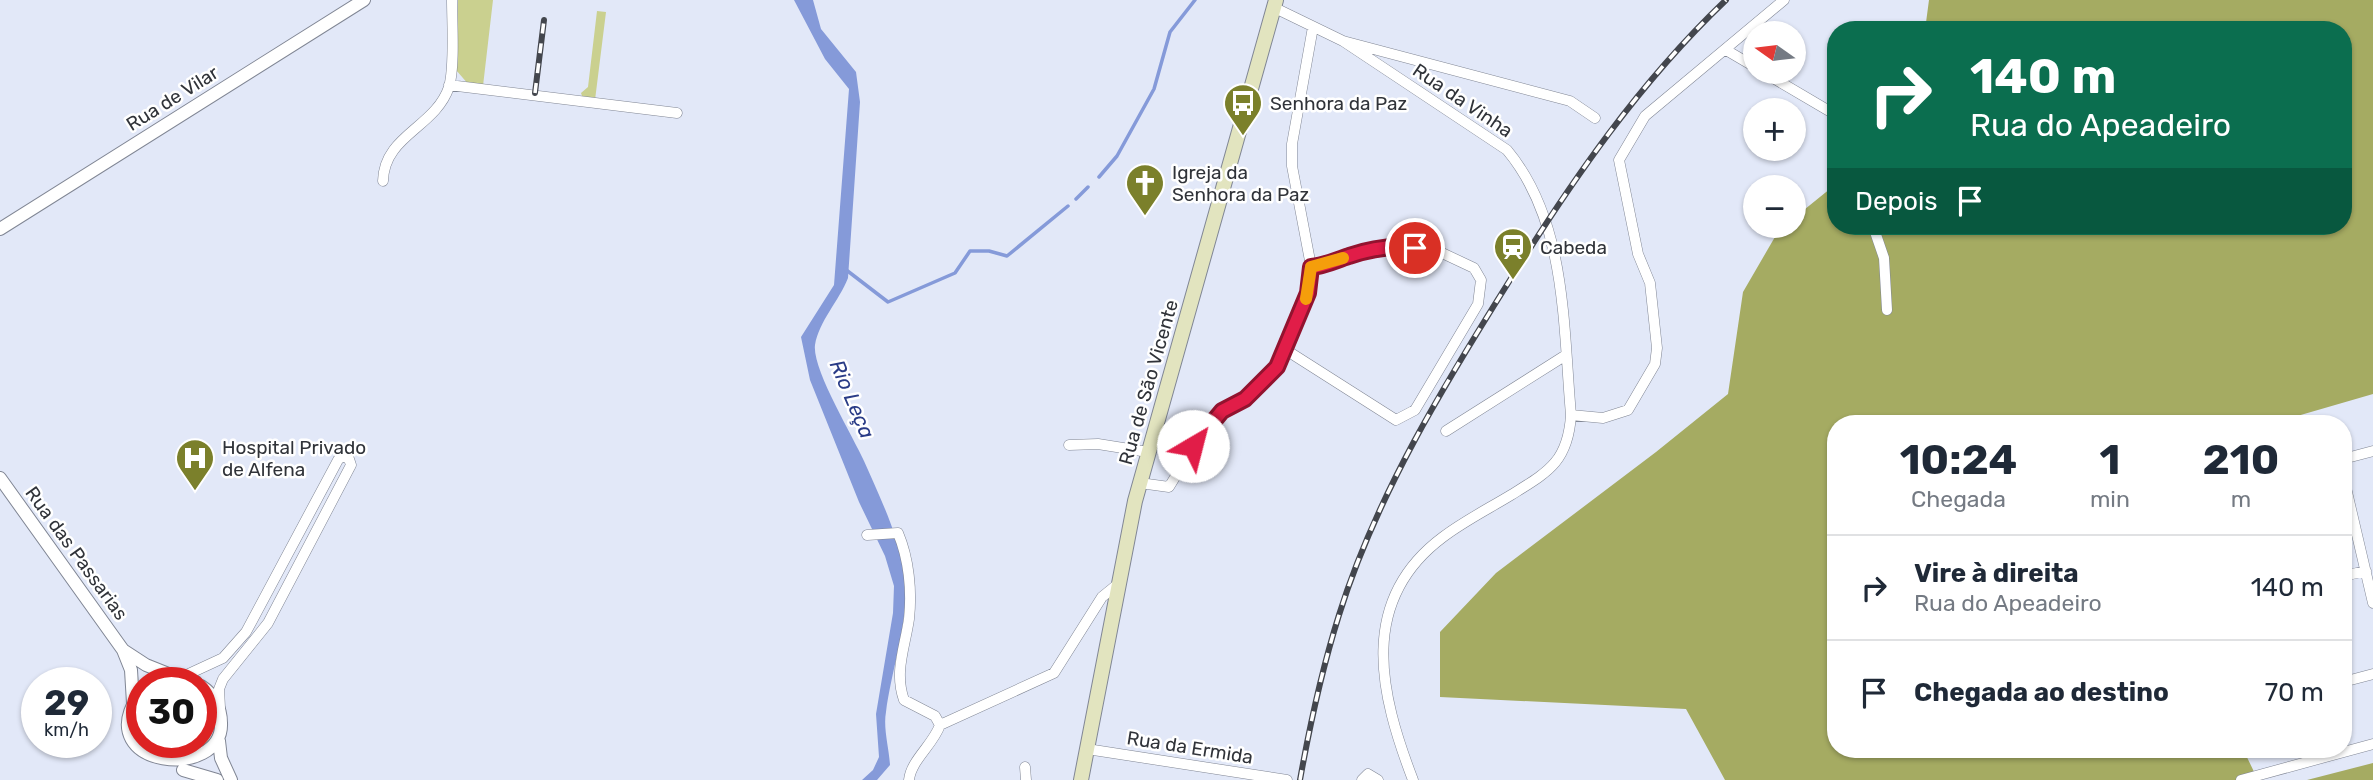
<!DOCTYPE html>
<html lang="pt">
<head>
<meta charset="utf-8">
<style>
  :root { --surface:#fff; --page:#f2f2f3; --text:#1f2937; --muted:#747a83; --line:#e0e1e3 }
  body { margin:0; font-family:Rubik,sans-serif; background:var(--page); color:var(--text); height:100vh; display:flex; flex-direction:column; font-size:26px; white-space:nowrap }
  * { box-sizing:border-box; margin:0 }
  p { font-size:23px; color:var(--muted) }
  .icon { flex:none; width:38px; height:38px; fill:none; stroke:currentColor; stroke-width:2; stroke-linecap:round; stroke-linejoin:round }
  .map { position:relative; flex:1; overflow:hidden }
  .side { position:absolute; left:1827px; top:415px; width:525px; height:343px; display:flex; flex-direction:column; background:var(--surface); border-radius:28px; box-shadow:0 2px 5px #0004 }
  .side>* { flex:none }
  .top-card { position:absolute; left:1827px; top:21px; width:525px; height:214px; border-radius:28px; box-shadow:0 2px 5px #0004; background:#0b6e4f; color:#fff; overflow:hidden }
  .needle { width:46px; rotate:284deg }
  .fabs { position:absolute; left:1743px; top:21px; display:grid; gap:14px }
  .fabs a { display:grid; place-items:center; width:63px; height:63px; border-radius:50%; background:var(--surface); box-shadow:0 2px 5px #0004; font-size:35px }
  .speed { position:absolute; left:21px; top:667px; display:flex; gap:14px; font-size:35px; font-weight:700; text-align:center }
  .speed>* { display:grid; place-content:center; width:91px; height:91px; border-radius:50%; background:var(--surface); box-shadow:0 2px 5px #0004; line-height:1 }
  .speed small { font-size:18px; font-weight:400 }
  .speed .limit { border:10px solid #d22; background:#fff; color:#111 }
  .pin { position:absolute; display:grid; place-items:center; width:60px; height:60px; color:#fff; margin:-30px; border:4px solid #fff; border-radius:50%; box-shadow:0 2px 7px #0007 }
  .me { position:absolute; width:77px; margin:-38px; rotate:37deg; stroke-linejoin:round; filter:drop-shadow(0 0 5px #0008) }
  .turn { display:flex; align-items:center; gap:24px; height:147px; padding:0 28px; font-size:32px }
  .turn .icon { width:91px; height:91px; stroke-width:2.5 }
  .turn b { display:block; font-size:49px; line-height:60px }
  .then { display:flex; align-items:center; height:66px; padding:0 28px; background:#0003; gap:14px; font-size:26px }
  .eta { display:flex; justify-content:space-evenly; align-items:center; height:119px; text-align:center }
  .eta b { font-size:42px; font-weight:700; line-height:49px }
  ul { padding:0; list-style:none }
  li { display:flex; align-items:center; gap:21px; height:105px; padding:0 28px; border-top:2px solid var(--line) }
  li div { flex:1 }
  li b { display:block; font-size:26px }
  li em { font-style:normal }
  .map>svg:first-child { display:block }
</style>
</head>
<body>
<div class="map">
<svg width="2373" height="780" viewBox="0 0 2373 780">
  <rect width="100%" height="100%" fill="#e2e8f8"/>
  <path fill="#cad08f" d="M458,0h35l-10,86 -14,-1 -13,-15z
    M597,11l9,1 -11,88 -12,-1 -2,-6 7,-6z
    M201,696c26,34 7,53 -26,65 -25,-13 -51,-23 -33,-57v38h59z"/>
  <path fill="#a5ab62" d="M1929,0h444v394l-100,29 -437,1v325h407l15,31h-533l-39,-71 -246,-12v-65l56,-59 160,-121 72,-58 15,-102 36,-62 6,-4h9v-8l42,-34v42h507v-196h-418z
    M2373,763v17h-66z"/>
  <path fill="#859ad9" d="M794,0h19l8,29 35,43 4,30 -12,176c-9,23 -29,43 -33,67 -3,24 38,91 49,116 15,34 34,73 40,110 7,47 -12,94 -18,141 -3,16 3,36 4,53l-13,15h-15l11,-10 6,-13 -3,-43 17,-101 1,-27 -9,-30 -26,-54 -49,-122 -9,-43 33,-52 15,-196 -24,-30z"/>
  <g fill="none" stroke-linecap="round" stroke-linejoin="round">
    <path stroke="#859ad9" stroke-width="3.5" d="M1099,177l18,-21 37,-67 16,-57 25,-32
      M1076,199l12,-12
      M845,269l43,33 67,-29 15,-22h19l18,5 61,-50"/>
    <defs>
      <path id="minor" d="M1275,8l68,33 227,60 25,17
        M1343,41l164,109c60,72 56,176 64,265
        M1726,50l29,17
        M1763,72l73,43
        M449,85l228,28
        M383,181c1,-46 52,-53 66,-94 6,-21 3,-64 3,-87
        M1873,226l11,32 3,52
        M1286,350l110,70 19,-10 63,-106 3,-24 -7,-12 -34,-16 -48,-7 -81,21
        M1446,431l120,-76
        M1069,445l29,-1 50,8
        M2343,459l30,-8
        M2343,475l30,128
        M1140,483l29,4 38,-62 14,-14 24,-12 17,-14 15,-18 31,-74 3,-27 -19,-100v-22l21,-117
        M867,535l31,-2c11,26 14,58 11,86 -4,28 -15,53 -5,81l31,16 5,9
        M2343,576l23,-5
        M182,677l41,-19 23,-26 92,-172 4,-4 7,3 2,6 -83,158 -45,56 -4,10 1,19
        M2343,682l30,-8
        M940,725l114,-52 48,-76 16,-13
        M1087,749l200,31
        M1025,767l1,13
        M909,780c2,-20 24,-35 31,-55
        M1362,780l6,-6 10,6
        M1413,780c-33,-86 -56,-179 30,-243 21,-16 45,-28 68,-42 37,-23 57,-33 60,-80l32,3 25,-8 27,-46 2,-16 -7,-65 -12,-29 -19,-94 26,-44 139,-116
        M2241,780l132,-36"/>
      <path id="tertiary" d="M0,229l364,-229
        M0,478l123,172 8,20 2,33
        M123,650l23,15 30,12
        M154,682l22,-5 20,5
        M138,696c-47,73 86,84 83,27 0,-15 -7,-29 -20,-37
        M219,741l2,17 10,22
        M183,770l34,10"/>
      <path id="secondary" d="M1081,780l54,-279 141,-501"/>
    </defs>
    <use href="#minor" stroke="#808694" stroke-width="11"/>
    <use href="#tertiary" stroke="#808694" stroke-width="14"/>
    <use href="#secondary" stroke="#808694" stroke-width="16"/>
    <use href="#minor" stroke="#fff" stroke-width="10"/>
    <use href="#tertiary" stroke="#fff" stroke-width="12"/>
    <use href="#secondary" stroke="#e2e4bf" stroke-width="14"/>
    <defs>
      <path id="rail" d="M535,93l9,-73
        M1300,780c10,-56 22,-111 39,-165 37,-119 105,-230 171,-335 63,-101 129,-197 216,-280"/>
    </defs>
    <use href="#rail" stroke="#43464d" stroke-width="6"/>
    <use href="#rail" stroke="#fff" stroke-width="3.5" stroke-dasharray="10" stroke-linecap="butt"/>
  </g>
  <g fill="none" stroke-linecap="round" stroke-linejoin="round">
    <defs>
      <path id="route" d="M1193,446l29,-35 23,-12 32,-32 31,-74 3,-26c14,-1 25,-7 38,-11 23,-8 43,-11 66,-8"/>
    </defs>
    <use href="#route" stroke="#92132f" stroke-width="18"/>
    <use href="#route" stroke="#e11d48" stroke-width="12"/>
    <path stroke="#f59e0b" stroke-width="12" d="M1306,299l5,-32 32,-9"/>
  </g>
  <defs>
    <symbol id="bus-pin" viewBox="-11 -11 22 30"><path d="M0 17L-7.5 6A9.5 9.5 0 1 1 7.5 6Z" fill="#7b802b" stroke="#fff"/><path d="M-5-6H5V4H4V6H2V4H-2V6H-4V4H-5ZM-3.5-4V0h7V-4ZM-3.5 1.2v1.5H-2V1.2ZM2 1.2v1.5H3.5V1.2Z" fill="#fff"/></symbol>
    <symbol id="church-pin" viewBox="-11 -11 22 30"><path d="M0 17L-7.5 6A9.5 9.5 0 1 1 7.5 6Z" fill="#7b802b" stroke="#fff"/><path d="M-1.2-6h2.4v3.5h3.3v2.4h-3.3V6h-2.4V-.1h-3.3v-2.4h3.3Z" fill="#fff"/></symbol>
    <symbol id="station-pin" viewBox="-11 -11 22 30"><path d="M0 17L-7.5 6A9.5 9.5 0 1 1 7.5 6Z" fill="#7b802b" stroke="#fff"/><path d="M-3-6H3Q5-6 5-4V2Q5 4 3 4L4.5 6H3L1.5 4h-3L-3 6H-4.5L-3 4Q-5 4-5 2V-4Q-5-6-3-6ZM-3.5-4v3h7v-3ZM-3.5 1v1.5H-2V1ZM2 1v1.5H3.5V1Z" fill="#fff"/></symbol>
    <symbol id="hospital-pin" viewBox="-11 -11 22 30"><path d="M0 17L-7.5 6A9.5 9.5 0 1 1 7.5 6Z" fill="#7b802b" stroke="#fff"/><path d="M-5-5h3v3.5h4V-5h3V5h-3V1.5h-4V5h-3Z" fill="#fff"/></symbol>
  </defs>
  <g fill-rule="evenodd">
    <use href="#bus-pin" x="1221" y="81" width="44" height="60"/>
    <use href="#church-pin" x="1123" y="161" width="44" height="60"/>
    <use href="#station-pin" x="1491" y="225" width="44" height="60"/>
    <use href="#hospital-pin" x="173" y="436" width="44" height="60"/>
  </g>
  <g text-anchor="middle" stroke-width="5" stroke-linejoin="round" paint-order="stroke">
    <g font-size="19" fill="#303339" stroke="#fff">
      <text transform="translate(172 98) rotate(-32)" y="7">Rua de Vilar</text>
      <text transform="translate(1463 100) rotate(34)" y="7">Rua da Vinha</text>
      <text transform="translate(1148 382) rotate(-74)" y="7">Rua de São Vicente</text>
      <text transform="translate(77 553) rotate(54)" y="7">Rua das Passarias</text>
      <text transform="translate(1190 747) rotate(9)" y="7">Rua da Ermida</text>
    </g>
    <g font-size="19" fill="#303339" stroke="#fff" text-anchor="start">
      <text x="1270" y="110">Senhora da Paz</text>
      <text x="1172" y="179">Igreja da<tspan x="1172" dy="22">Senhora da Paz</tspan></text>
      <text x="1540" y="254">Cabeda</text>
      <text x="222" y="454">Hospital Privado<tspan x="222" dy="22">de Alfena</tspan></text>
    </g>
    <g font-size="21" font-style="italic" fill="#2a3c87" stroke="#fff">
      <text transform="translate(852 399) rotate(67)" y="7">Rio Leça</text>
    </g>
  </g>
</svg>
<div class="fabs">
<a><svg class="needle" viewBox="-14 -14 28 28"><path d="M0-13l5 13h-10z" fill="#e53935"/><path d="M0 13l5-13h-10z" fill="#747a83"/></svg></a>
<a>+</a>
<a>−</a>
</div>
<div class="speed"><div>29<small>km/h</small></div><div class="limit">30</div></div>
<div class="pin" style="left:1415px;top:248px;background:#d93025"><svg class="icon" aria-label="arrive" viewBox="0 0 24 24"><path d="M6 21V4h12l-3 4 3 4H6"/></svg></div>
<svg class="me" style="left:1193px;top:446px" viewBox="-20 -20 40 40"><circle r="19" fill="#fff"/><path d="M0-13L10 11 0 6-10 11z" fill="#e11d48"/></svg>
<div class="top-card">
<div class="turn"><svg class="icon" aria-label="right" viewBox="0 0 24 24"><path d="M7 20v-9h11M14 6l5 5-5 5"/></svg><div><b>140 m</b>Rua do Apeadeiro</div></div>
<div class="then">Depois<svg class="icon" aria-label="arrive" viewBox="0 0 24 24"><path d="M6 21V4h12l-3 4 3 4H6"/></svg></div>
</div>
<section class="side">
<div class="eta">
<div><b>10:24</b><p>Chegada</p></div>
<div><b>1</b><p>min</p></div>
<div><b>210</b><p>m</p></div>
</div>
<ul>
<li><svg class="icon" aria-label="right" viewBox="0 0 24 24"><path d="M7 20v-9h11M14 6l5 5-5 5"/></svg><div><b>Vire à direita</b><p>Rua do Apeadeiro</p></div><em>140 m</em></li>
<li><svg class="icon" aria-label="arrive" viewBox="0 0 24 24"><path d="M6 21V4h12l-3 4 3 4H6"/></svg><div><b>Chegada ao destino</b></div><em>70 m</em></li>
</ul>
</section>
</div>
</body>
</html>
